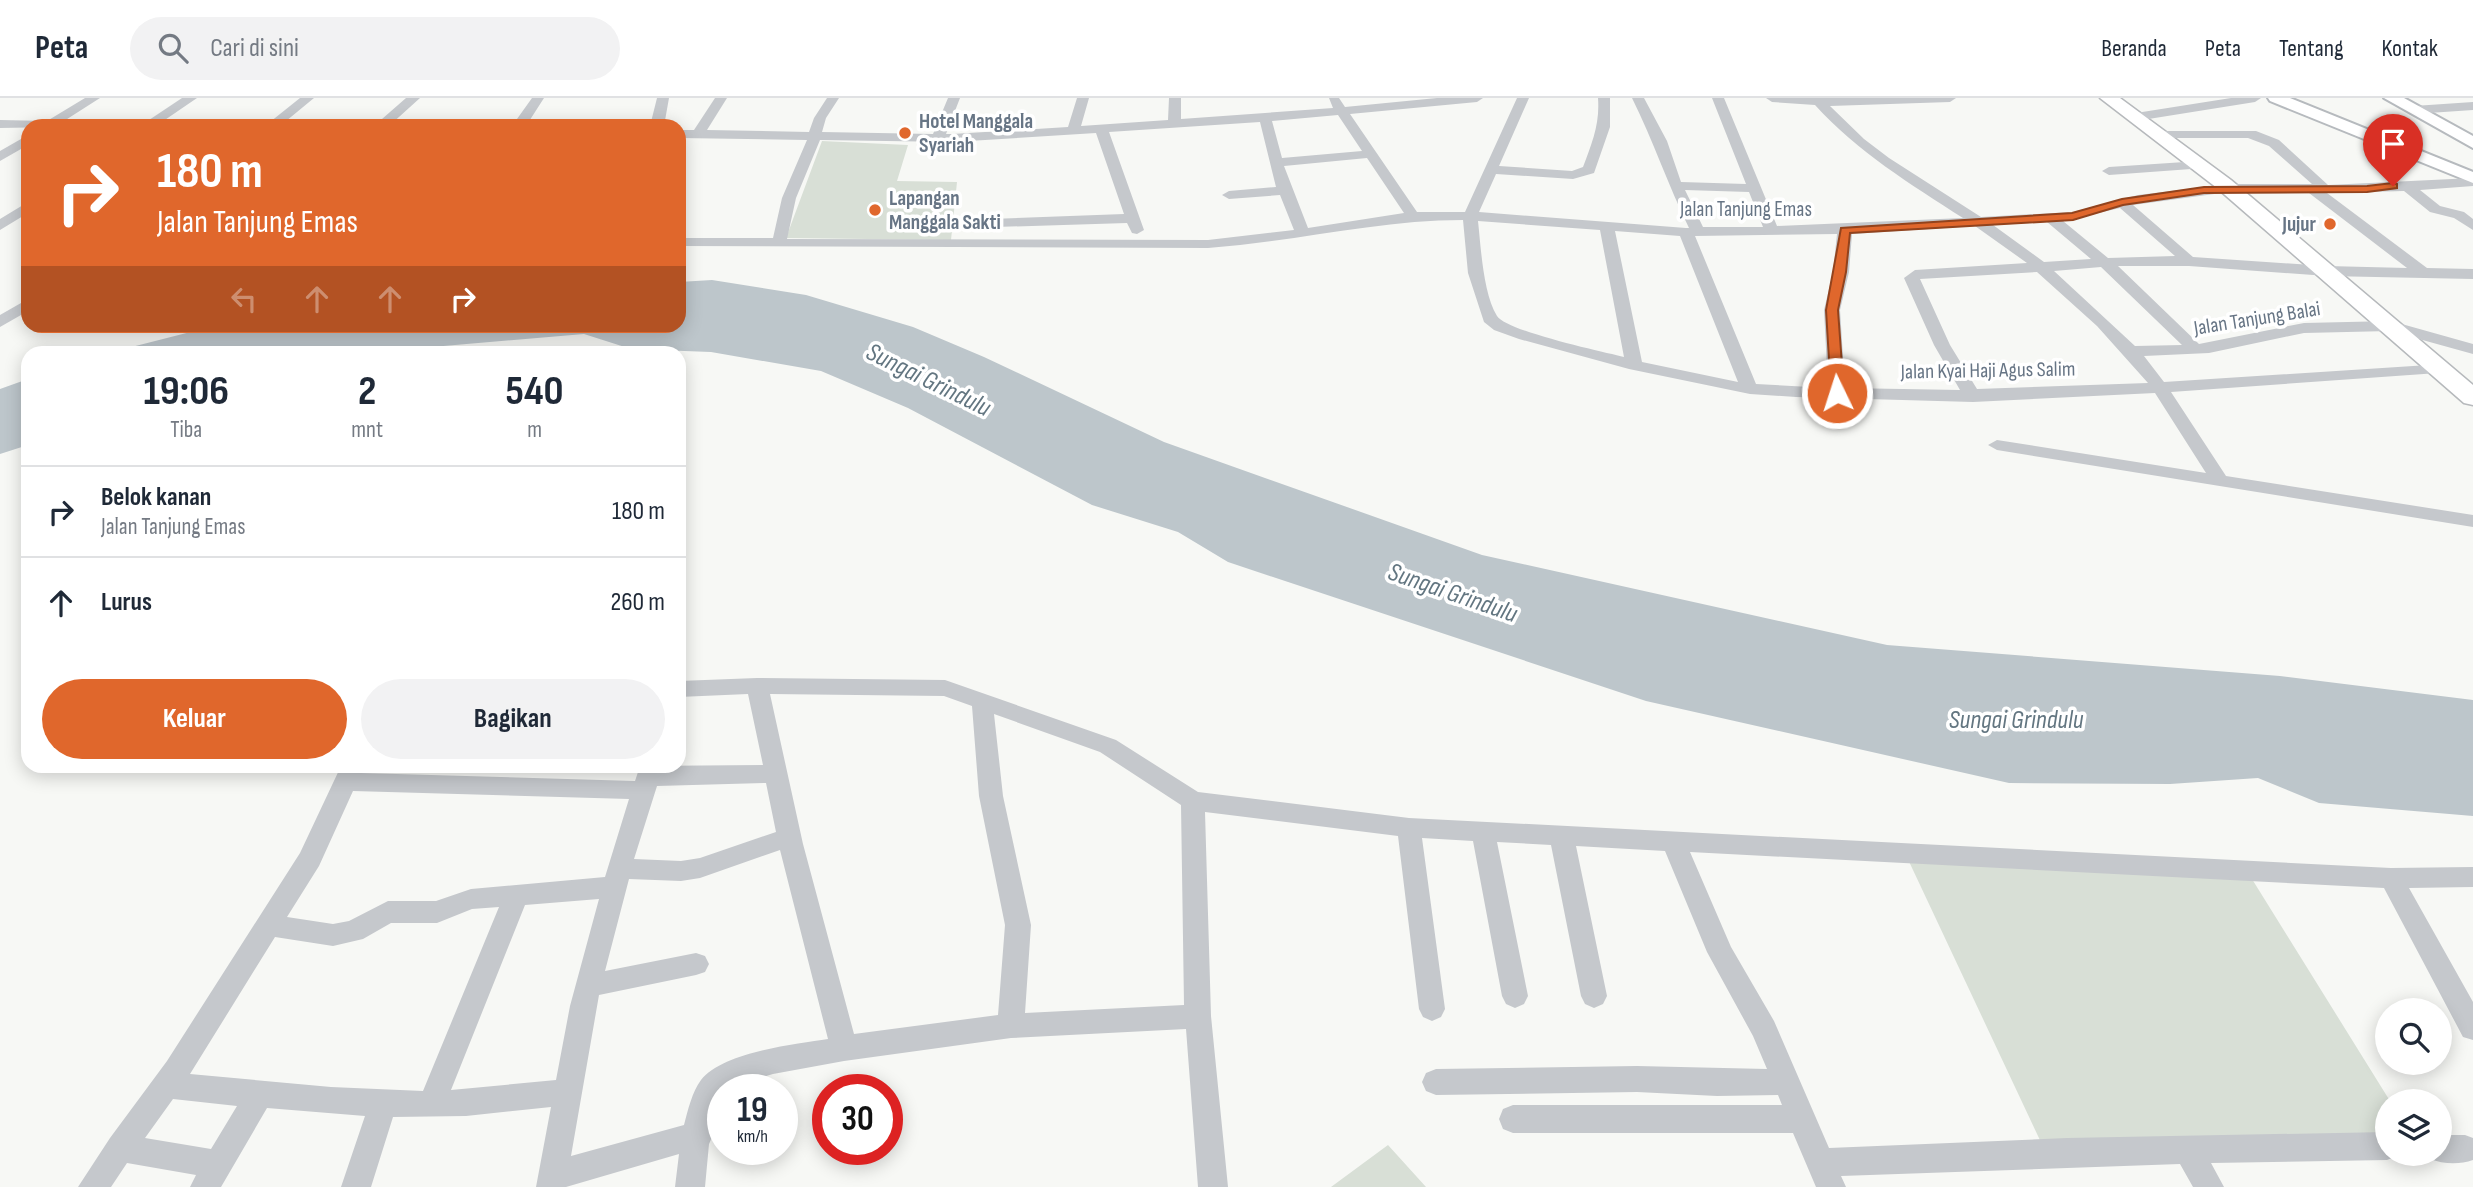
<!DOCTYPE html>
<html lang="id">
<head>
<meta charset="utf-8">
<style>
  :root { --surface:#fff; --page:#f2f2f3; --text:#1f2937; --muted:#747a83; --line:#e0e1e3; --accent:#e0672c }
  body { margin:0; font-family:"Sofia Sans Condensed",sans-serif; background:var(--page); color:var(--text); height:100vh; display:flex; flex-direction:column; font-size:26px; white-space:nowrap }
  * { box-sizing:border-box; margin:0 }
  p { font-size:23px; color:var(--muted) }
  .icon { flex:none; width:38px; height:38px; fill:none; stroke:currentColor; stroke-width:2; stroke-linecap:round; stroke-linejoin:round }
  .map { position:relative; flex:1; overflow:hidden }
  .sheet { position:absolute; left:21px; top:248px; width:665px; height:427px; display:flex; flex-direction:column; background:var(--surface); border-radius:21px; box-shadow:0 4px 18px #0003 }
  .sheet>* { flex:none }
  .banner { position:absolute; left:21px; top:21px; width:665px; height:214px; border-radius:21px; box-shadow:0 4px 18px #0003; background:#e0672c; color:#fff; overflow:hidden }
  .tools { position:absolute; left:2375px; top:900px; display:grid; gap:14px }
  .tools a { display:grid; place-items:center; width:77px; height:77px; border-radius:50%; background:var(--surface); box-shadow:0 4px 18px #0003; font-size:35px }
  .speed { position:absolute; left:707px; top:976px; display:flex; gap:14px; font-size:35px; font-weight:700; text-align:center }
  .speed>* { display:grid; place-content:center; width:91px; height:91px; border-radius:50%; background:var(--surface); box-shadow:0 4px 18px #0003; line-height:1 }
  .speed small { font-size:18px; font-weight:400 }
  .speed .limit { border:10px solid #d22; background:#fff; color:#111 }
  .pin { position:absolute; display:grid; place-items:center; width:60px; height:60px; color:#fff; margin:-72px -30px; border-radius:50% 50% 50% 0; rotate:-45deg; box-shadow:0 0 7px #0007 }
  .pin .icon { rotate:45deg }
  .me { position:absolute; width:77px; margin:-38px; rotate:356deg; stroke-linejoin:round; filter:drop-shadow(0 0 5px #0008) }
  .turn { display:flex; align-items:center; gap:24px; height:147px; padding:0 21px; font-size:32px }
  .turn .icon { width:91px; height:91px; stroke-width:2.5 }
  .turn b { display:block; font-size:49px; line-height:60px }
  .lanes { display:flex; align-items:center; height:66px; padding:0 21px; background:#0003; justify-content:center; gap:35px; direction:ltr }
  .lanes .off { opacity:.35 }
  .eta { display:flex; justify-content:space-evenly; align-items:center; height:119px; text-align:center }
  .eta b { font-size:42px; font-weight:700; line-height:49px }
  .button { display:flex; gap:14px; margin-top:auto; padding:14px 21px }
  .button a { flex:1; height:80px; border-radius:42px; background:var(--accent); color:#fff; font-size:28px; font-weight:700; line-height:80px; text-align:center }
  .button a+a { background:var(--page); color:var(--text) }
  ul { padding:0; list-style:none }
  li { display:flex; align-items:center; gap:21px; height:91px; padding:0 21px; border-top:2px solid var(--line) }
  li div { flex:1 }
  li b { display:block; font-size:26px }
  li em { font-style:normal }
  header { display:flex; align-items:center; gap:42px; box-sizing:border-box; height:98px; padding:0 35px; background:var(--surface); border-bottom:2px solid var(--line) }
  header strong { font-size:33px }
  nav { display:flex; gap:38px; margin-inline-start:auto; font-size:24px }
  .search { width:490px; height:63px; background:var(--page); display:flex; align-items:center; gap:18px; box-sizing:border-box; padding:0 24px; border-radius:38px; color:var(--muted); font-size:26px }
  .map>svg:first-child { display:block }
</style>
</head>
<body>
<header>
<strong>Peta</strong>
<div class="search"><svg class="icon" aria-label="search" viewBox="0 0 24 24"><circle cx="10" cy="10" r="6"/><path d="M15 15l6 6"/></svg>Cari di sini</div>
<nav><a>Beranda</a><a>Peta</a><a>Tentang</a><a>Kontak</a></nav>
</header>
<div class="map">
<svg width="2473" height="1089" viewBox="0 0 2473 1089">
  <rect width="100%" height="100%" fill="#f7f8f5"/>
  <path fill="#d8dfd6" d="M822,43l86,4 -11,36 60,1 -6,58 -165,-2z
    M1905,755l342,18 143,230h-3v36l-341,16z
    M1388,1047l38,42h-95z"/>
  <path fill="#bdc6cb" d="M712,182l94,15 107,32 71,30 180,85 318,113 405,90 393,31 193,24v116l-154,-13 -61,-25 -88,6 -161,-1 -363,-82 -418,-139 -50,-30 -86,-27 -184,-97 -87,-37 -110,-19 -80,-3 -47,-15 -152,13 -34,7 -290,-1 106,-27h465v-44z
    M28,281v66l-28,9v-65z"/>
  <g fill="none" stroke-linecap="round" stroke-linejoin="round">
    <defs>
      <path id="major" d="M2268,0h22l183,74v11l-203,-82z
        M2384,0h20l69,38v12z"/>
      <path id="highway" d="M2100,0h20l111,82 242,205v20l-9,-2 -247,-215z"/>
    </defs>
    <use href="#major" stroke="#b6babe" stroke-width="4"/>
    <use href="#highway" stroke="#b6b9bc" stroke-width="3"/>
    <path fill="#c5c8cc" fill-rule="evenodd" d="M85,0h15l-36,23 40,1 7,4 -111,2v-8l47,1z
      M182,0h15l-41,28h-16z
      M300,0h14l-34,28h-15z
      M406,0h14l-31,28h-15z
      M532,0h12l-18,28h-14z
      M657,0h12l-5,28h-14z
      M715,0h12l-20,32 102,2 5,-14 13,-20h12l-13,20 -4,14 111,2 15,-36h12l-14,36h6l116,-7 9,-29h12l-8,28 87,-6 1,-22h12v21l152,-11 -4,-10h10l6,9 92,-9h46l-6,4 -127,12 67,98h48l52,-114h12l-30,68 73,5 11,-4c9,-24 17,-43 15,-69h12v29l-16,46 -21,6 -77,-5 -17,38 207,16h3c-21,-43 -36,-88 -57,-130h12l23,43 14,41 65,2 -34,-86h12l53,128 186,-8c-53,-34 -105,-66 -148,-113l-43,-3 -6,-4h190l-6,4 -120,4 34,33 25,19 92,59 92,-5 65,-17 91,-11h83l-43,-38 -21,-8h-92v-6l5,-1h95l23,9 49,45 145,-7v8l-53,4 20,16 24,6 9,7v11l-19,-12 -24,-6 -26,-21 -77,2 100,75 46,1v10l-146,-3 -138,-10h-71l81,78 105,-21 87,-2 82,23v10l-83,-23 -86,2 -95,20 -65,3 20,26 280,-18 2,4 -8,5 -267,19 55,84 247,39v12l-476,-77 -9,-5 9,-5 209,33 -51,-80 -182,9 -177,-5 -46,-3 -121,-25 -110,-30 -25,-9 -10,-8 -16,-49 -5,-53c-86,0 -169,22 -255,28l-529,-2v-8h94l9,-40 25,-58 -128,-2v-8h15zM1338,17l24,36 -80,7 -10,-37zM1260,24l16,65 -47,4 -7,4 7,4 51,-4 14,35 -86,10 -421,-1 9,-41 24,-58 132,2 144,-9 28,81 -161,6 -7,4 7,4 164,-5 5,10 5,1 7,-4 -35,-98zM1367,60l37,55 -96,15 -24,-62zM1685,92l64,2 14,35h-60zM2229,94l80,1 98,75 -80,-2 -134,-9 -60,-52zM2120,110l55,48 -67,2 -45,-37zM1478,123l122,9 24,127c-21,-5 -118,-26 -127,-41 -14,-23 -16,-68 -19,-95zM2047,124l44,37 -47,3 -51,-37zM1975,128l52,37 -112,7 -11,8 30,67 26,45 -115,-2 -5,-78 9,-38 3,-38zM1615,133l65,5 58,146 -96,-20zM1837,136l-4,38 -9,38 4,78 -72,-4 -61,-148zM2101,169l81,78 -47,1 -81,-75zM2037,174l60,54 51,57 -171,6 -27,-44 -30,-66z
      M2231,0h30l-6,4 -119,19 -6,-4 6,-4z
      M2473,4v8l-59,4 -6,-4 6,-4z
      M28,37v10l-28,16v-10z
      M2200,63l5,1v6l-96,7 -7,-4 7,-4z
      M28,104v11l-28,17v-11z
      M28,201v12l-28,16v-12z
      M757,580l188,2 171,60 82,52 211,26 982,50 82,-1v20l-64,1 64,114v38l-10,-3 -79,-149 -694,-36 41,95 43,74 55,127 238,-10 320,-6v21h11l-1,3 -10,4 -176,3 13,24h-31l-13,-23 -339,12 5,11h-30l-23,-54h-280l-10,-4 -4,-10 4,-10 10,-4h269l-4,-10 -61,1 -80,-4 -201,3 -10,-4 -4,-9 4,-9 10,-4 201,-3 130,3 -14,-33 -46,-84 -42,-101 -89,-5 31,150 -4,8 -9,4 -9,-4 -4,-8 -30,-151 -54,-3 31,154 -4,8 -9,4 -9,-4 -4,-8 -29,-155 -51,-3 23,171 -4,8 -9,4 -9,-4 -4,-8 -21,-173 -193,-24 6,204 17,171h-30l-12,-158 -175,9 -167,23 -71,13 -30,9 -13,7h-7l-11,41 1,4 -4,9 -4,43h-30l4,-33 -113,33h-30l15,-80 -85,9 -73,1 -22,70h-30l24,-71 -98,-8 -46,79h-31l6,-12 -69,-12 -16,24h-33l32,-49 57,-77 133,-208 41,-87h23l-3,7 274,8 5,-15 123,-1 -15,-71 -69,3v-16zM770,596l174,2 28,10 7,90 26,129 -7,90 -144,19 -51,-190zM994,616l106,38 81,53 3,200 -159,8 6,-88 -28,-129zM766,685l10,49 -76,26 -19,3 -47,-2 23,-73zM353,693l276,8 -24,78 -134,12 -35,12h-48l-39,20 -16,3 -46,-7 32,-51zM780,752l48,189c-33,5 -105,13 -127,41 -9,12 -13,30 -17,45l-113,31 28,-161 97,-20 9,-3 4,-8 -4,-8 -9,-3 -91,18 24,-92 52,2 19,-3zM599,801l-29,107 -14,74 -105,10 74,-185zM499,809l-76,184 -92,-4 -141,-13 85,-137 58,9 30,-7 28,-16h46l35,-14zM173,1001l64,7 -26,43 -66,-11z
      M2440,1037h25l8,3v22c-14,5 -30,4 -43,-1l-3,-6h13z"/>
    <use href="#major" fill="#fff" fill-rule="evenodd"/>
    <use href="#highway" fill="#fff" fill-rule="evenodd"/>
  </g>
  <path fill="#e0672c" stroke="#92431d" stroke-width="2" d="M2393,85l4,1v4l-30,4 -163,1 -81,12 -50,15 -223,13 -4,39 -8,38 6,83 -7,4 -6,-4 -5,-83 15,-82 231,-15 50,-14 82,-12 163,-1z"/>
  <g fill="#e0672c" stroke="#fff" stroke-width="2.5">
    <circle cx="905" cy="35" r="7"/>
    <circle cx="875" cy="112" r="7"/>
    <circle cx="2330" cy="126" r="7"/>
  </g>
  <g text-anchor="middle" stroke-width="7" stroke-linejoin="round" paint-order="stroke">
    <g font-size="21" font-weight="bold" fill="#677585" stroke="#fff" text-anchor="start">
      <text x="919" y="30">Hotel Manggala<tspan x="919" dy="24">Syariah</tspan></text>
      <text x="889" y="107">Lapangan<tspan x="889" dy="24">Manggala Sakti</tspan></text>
      <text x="2316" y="133" text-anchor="end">Jujur</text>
    </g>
    <g font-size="21" fill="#677585" stroke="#fff">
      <text x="1746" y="118">Jalan Tanjung Emas</text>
      <text transform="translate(2257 220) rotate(-9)" y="7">Jalan Tanjung Balai</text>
      <text transform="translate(1988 272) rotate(-1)" y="7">Jalan Kyai Haji Agus Salim</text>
    </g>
    <g font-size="26" font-style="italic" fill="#637681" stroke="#fff">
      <text transform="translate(929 281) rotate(26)" y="9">Sungai Grindulu</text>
      <text transform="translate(1453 494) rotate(19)" y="9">Sungai Grindulu</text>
      <text x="2016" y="630">Sungai Grindulu</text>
    </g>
  </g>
</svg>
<div class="tools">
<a><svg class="icon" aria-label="search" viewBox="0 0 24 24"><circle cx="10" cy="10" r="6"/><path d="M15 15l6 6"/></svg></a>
<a><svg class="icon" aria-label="layers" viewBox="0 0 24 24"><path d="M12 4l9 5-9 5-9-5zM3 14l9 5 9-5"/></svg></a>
</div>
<div class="speed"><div>19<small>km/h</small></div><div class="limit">30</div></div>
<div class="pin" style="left:2393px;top:88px;background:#d93025"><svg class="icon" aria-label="arrive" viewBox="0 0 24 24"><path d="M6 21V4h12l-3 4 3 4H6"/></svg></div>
<svg class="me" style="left:1837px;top:295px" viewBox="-20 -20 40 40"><circle r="17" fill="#e0672c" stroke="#fff" stroke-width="3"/><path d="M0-11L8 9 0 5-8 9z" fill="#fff"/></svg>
<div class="banner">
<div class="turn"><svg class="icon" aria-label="right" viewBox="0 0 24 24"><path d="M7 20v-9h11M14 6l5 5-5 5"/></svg><div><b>180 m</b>Jalan Tanjung Emas</div></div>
<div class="lanes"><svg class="icon off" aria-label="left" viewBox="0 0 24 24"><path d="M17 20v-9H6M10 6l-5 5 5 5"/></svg><svg class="icon off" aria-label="ahead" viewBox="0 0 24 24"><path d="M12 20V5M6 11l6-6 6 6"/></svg><svg class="icon off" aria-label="ahead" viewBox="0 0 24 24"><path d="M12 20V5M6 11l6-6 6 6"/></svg><svg class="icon" aria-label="right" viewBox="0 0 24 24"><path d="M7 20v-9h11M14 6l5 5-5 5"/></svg></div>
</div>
<section class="sheet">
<div class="eta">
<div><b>19:06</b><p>Tiba</p></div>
<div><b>2</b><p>mnt</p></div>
<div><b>540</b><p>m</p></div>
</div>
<ul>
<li><svg class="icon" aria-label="right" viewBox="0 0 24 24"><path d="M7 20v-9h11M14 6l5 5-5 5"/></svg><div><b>Belok kanan</b><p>Jalan Tanjung Emas</p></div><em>180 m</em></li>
<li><svg class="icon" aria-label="ahead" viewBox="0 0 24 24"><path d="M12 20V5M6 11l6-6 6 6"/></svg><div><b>Lurus</b></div><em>260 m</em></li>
</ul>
<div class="button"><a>Keluar</a><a>Bagikan</a></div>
</section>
</div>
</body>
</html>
